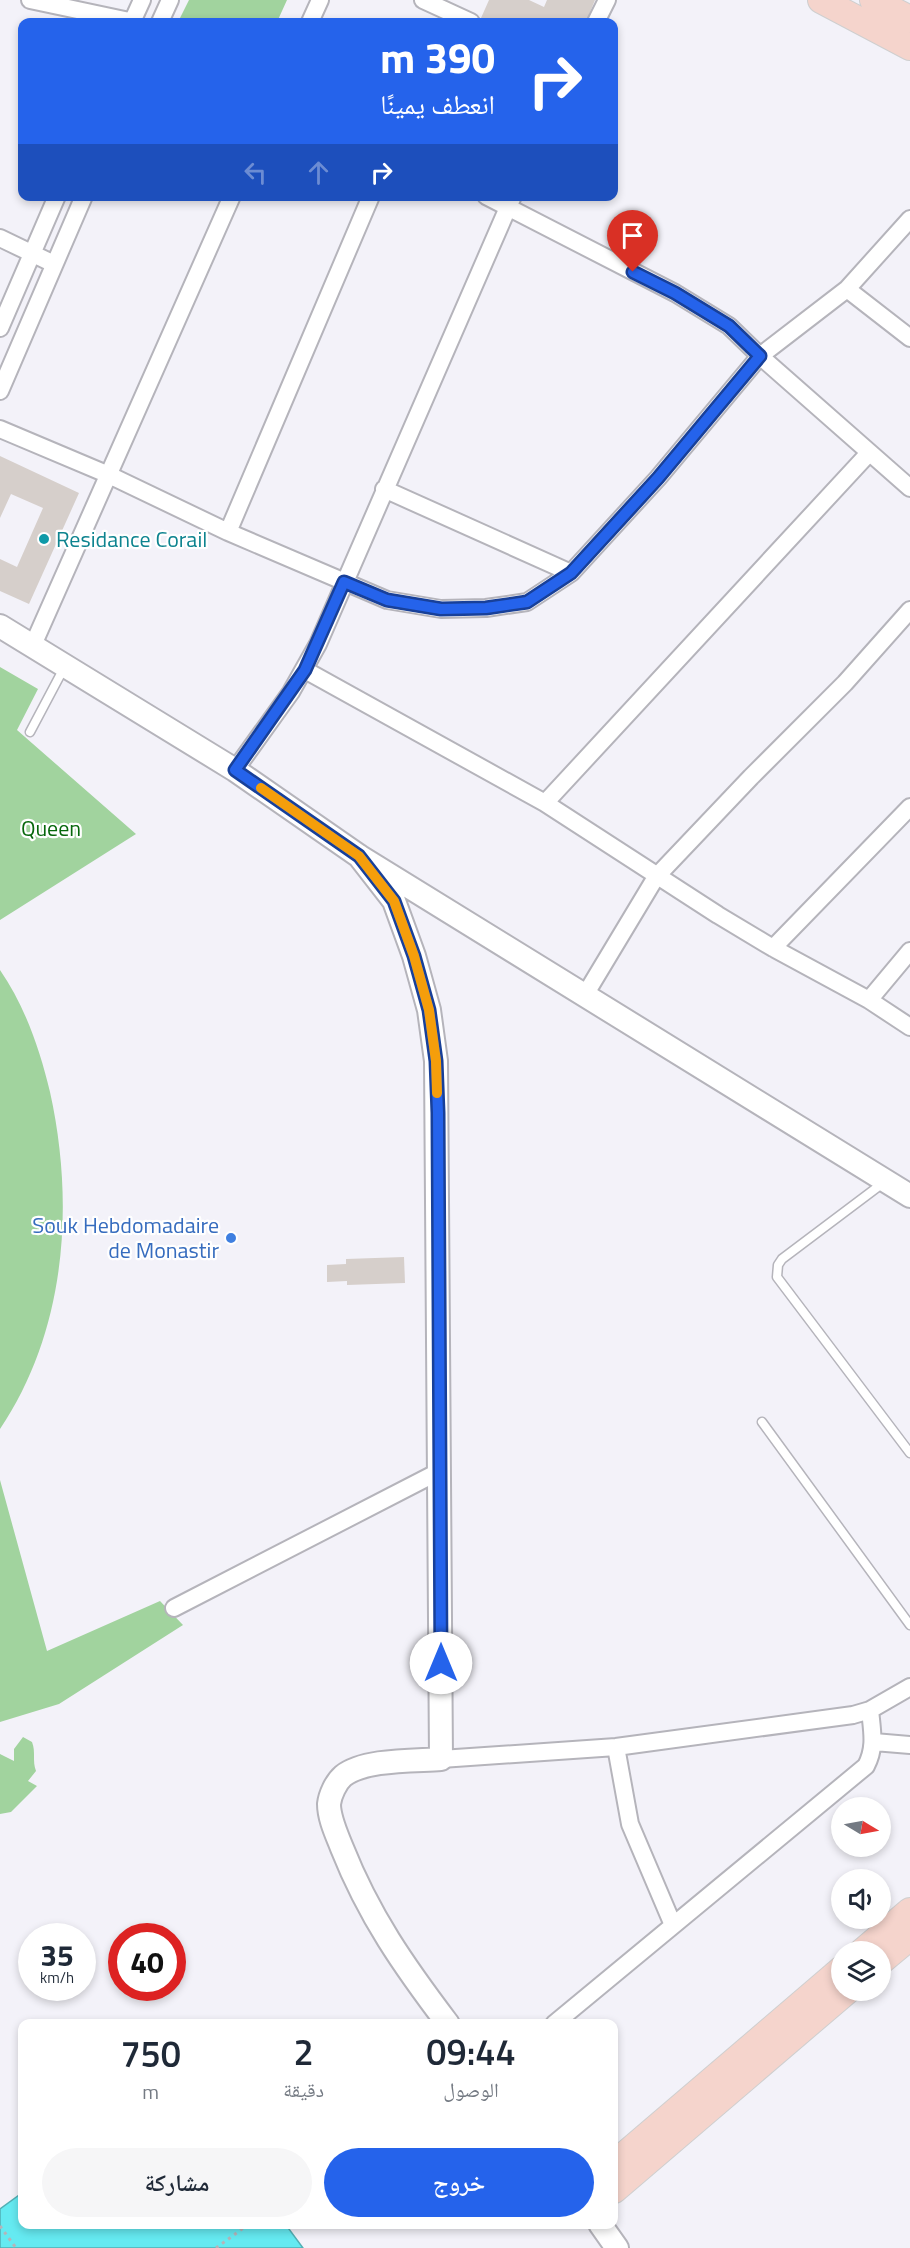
<!DOCTYPE html>
<html lang="ar">
<head>
<meta charset="utf-8">
<style>
  :root { --surface:#fff; --page:#f6f6f7; --text:#1f2937; --muted:#747a83; --accent:#2563eb }
  body { margin:0; font-family:"Titillium Web","Noto Naskh Arabic",sans-serif; background:var(--page); color:var(--text); direction:rtl; height:100vh; display:flex; flex-direction:column; font-size:22px; white-space:nowrap }
  * { box-sizing:border-box; margin:0 }
  p { font-size:20px; color:var(--muted) }
  .icon { flex:none; width:33px; height:33px; fill:none; stroke:currentColor; stroke-width:2; stroke-linecap:round; stroke-linejoin:round }
  .map { position:relative; flex:1; overflow:hidden; direction:ltr }
  .details { position:absolute; left:18px; top:2019px; width:600px; height:210px; display:flex; flex-direction:column; background:var(--surface); border-radius:12px; box-shadow:0 3px 9px #0003; direction:rtl }
  .details>* { flex:none }
  .hud { position:absolute; left:18px; top:18px; width:600px; height:183px; border-radius:12px; box-shadow:0 3px 9px #0003; direction:rtl; background:#2563eb; color:#fff; overflow:hidden }
  .needle { width:39px; rotate:100deg }
  .controls { position:absolute; left:831px; top:1797px; display:grid; gap:12px }
  .controls a { display:grid; place-items:center; width:60px; height:60px; border-radius:50%; background:var(--surface); box-shadow:0 3px 9px #0003; font-size:30px }
  .speed { position:absolute; left:18px; top:1923px; display:flex; gap:12px; font-size:30px; font-weight:700; text-align:center }
  .speed>* { display:grid; place-content:center; width:78px; height:78px; border-radius:50%; background:var(--surface); box-shadow:0 3px 9px #0003; line-height:1 }
  .speed small { font-size:15px; font-weight:400 }
  .speed .limit { border:9px solid #d22; background:#fff; color:#111 }
  .pin { position:absolute; display:grid; place-items:center; width:51px; height:51px; color:#fff; margin:-62px -26px; border-radius:50% 50% 50% 0; rotate:-45deg; box-shadow:0 0 6px #0007 }
  .pin .icon { rotate:45deg }
  .me { position:absolute; width:66px; margin:-33px; rotate:0deg; stroke-linejoin:round; filter:drop-shadow(0 0 4px #0008) }
  .turn { display:flex; align-items:center; gap:21px; height:126px; padding:0 24px; font-size:27px }
  .turn .icon { width:78px; height:78px; stroke-width:2.5 }
  .turn b { display:block; font-size:42px; line-height:51px }
  .lanes { display:flex; align-items:center; height:57px; padding:0 24px; background:#0003; justify-content:center; gap:30px; direction:ltr }
  .lanes .off { opacity:.35 }
  .eta { display:flex; justify-content:space-evenly; align-items:center; height:102px; text-align:center }
  .eta b { font-size:36px; font-weight:600; line-height:42px }
  .primary-button { display:flex; gap:12px; margin-top:auto; padding:12px 24px }
  .primary-button a { flex:1; height:69px; border-radius:36px; background:var(--accent); color:#fff; font-size:24px; font-weight:600; line-height:69px; text-align:center }
  .primary-button a+a { background:var(--page); color:var(--text) }
  .map>svg:first-child { display:block }
</style>
</head>
<body>
<div class="map">
<svg width="910" height="2248" viewBox="0 0 910 2248">
  <rect width="100%" height="100%" fill="#f3f2f9"/>
  <path fill="#a1d39e" d="M189,0h98l-10,22h-99z
    M0,667l38,22 -21,41 119,104 -136,86z
    M0,970c25,36 40,80 50,122 25,113 16,239 -50,337z
    M0,1480l47,171 113,-50 23,24 -124,79 -59,18z
    M23,1737l9,5c4,10 0,19 4,29l-8,10 9,5 -26,26 -11,2v-60l14,7v-12z"/>
  <path fill="#65eaf1" stroke="#52afb4" stroke-width="1.5" d="M22,2193v31l264,1 17,23h-303v-39z"/>
  <path fill="#d6cfcb" d="M489,0h40l15,7 3,-7h48l-9,22h-95l-10,-4z
    M0,456l79,37 -50,111 -29,-13v-32l17,8 26,-59 -32,-14 -11,24z
    M404,1257l1,26 -58,2v-4l-20,1v-17l19,-1v-5z"/>
  <g fill="none" stroke-linecap="round" stroke-linejoin="round">
    <defs>
      <path id="lane" d="M30,732l35,-66
        M883,1183l-101,76 -4,6 -1,12 133,176
        M762,1422l148,203"/>
      <path id="street" d="M30,0l104,22
        M423,0l48,22
        M132,22l10,-22
        M160,22l10,-22
        M310,22l10,-22
        M596,22l11,-22
        M486,196l189,97 54,33 31,30 150,132
        M0,238l54,26
        M847,289l63,49
        M0,328l57,-132
        M0,391l84,-195
        M0,429l109,46 119,57 159,68 54,9 45,-1 41,-6 44,-29 87,-95 102,-122 87,-67 63,-70
        M384,489l187,84
        M228,532l143,-336
        M33,645l199,-449
        M305,670l240,133 173,112 55,33 96,52 41,27
        M235,770l56,-78 27,-48 195,-448
        M545,803l324,-350
        M773,948l137,-141
        M585,995l71,-118 95,-100 94,-94 65,-73
        M869,1000l41,-49
        M174,1608l266,-137
        M874,1742l36,3
        M616,1747l14,77 43,101
        M441,1759l175,-12 237,-32 17,-5 40,-23
        M554,2024l312,-258c10,-19 6,-35 4,-56"/>
      <path id="secondary" d="M0,626l235,144 124,86 551,340
        M359,856l35,45 20,55 15,54 7,51 5,698c-26,2 -77,0 -98,17 -7,6 -13,19 -14,28 0,15 8,31 13,44 27,68 62,118 106,176
        M600,2224l17,24"/>
      <path id="primary" d="M821,0l89,47
        M873,0l37,19
        M862,1952l48,-41
        M880,1962l30,-25
        M614,2164l228,-195
        M614,2190l234,-200"/>
    </defs>
    <use href="#lane" stroke="#b5b4bb" stroke-width="11"/>
    <use href="#street" stroke="#b5b4bb" stroke-width="20"/>
    <use href="#secondary" stroke="#b5b4bb" stroke-width="26"/>
    <use href="#primary" stroke="#cfcfcf" stroke-width="28"/>
    <path stroke="#b5b4b9" stroke-width="3" stroke-dasharray="3 4.5" stroke-linecap="butt" d="M0,2226l16,22
      M216,2248l33,-24"/>
    <use href="#lane" stroke="#fff" stroke-width="8"/>
    <use href="#street" stroke="#fff" stroke-width="16"/>
    <use href="#secondary" stroke="#fff" stroke-width="22"/>
    <use href="#primary" stroke="#f5d4cc" stroke-width="26"/>
  </g>
  <g fill="none" stroke-linecap="round" stroke-linejoin="round">
    <defs>
      <path id="route" d="M441,1663l-3,-550 -2,-52 -7,-51 -15,-54 -20,-55 -35,-45 -124,-86 70,-100 39,-88 43,18 54,9 45,-1 41,-6 44,-29 87,-95 102,-122 -31,-30 -54,-33 -42,-21"/>
    </defs>
    <use href="#route" stroke="#184099" stroke-width="15"/>
    <use href="#route" stroke="#2563eb" stroke-width="10"/>
    <path stroke="#f59e0b" stroke-width="10" d="M261,788l98,68 35,45 20,55 15,54 7,51 1,32"/>
  </g>
  <circle fill="#0f9aa8" stroke="#fff" stroke-width="2" cx="44" cy="539" r="6"/>
  <circle fill="#3f7fe0" stroke="#fff" stroke-width="2" cx="231" cy="1238" r="6"/>
  <g text-anchor="middle" stroke-width="4.5" stroke-linejoin="round" paint-order="stroke">
    <g font-size="22" fill="#0d838f" stroke="#fff" text-anchor="start">
      <text x="56" y="547">Residance Corail</text>
    </g>
    <g font-size="22" fill="#06670b" stroke="#fff">
      <text x="51" y="836">Queen</text>
    </g>
    <g font-size="22" fill="#366cbe" stroke="#fff" text-anchor="end">
      <text x="219" y="1233">Souk Hebdomadaire<tspan x="219" dy="25">de Monastir</tspan></text>
    </g>
  </g>
</svg>
<div class="controls">
<a><svg class="needle" viewBox="-14 -14 28 28"><path d="M0-13l5 13h-10z" fill="#e53935"/><path d="M0 13l5-13h-10z" fill="#747a83"/></svg></a>
<a><svg class="icon" aria-label="sound" viewBox="0 0 24 24"><path d="M4 9h4l5-4v14l-5-4H4zM17 9q2 3 0 6"/></svg></a>
<a><svg class="icon" aria-label="layers" viewBox="0 0 24 24"><path d="M12 4l9 5-9 5-9-5zM3 14l9 5 9-5"/></svg></a>
</div>
<div class="speed"><div>35<small>km/h</small></div><div class="limit">40</div></div>
<div class="pin" style="left:633px;top:272px;background:#d93025"><svg class="icon" aria-label="arrive" viewBox="0 0 24 24"><path d="M6 21V4h12l-3 4 3 4H6"/></svg></div>
<svg class="me" style="left:441px;top:1663px" viewBox="-20 -20 40 40"><circle r="19" fill="#fff"/><path d="M0-13L10 11 0 6-10 11z" fill="#2563eb"/></svg>
<div class="hud">
<div class="turn"><svg class="icon" aria-label="right" viewBox="0 0 24 24"><path d="M7 20v-9h11M14 6l5 5-5 5"/></svg><div><b>390 m</b>انعطف يمينًا</div></div>
<div class="lanes"><svg class="icon off" aria-label="left" viewBox="0 0 24 24"><path d="M17 20v-9H6M10 6l-5 5 5 5"/></svg><svg class="icon off" aria-label="ahead" viewBox="0 0 24 24"><path d="M12 20V5M6 11l6-6 6 6"/></svg><svg class="icon" aria-label="right" viewBox="0 0 24 24"><path d="M7 20v-9h11M14 6l5 5-5 5"/></svg></div>
</div>
<section class="details">
<div class="eta">
<div><b>09:44</b><p>الوصول</p></div>
<div><b>2</b><p>دقيقة</p></div>
<div><b>750</b><p>m</p></div>
</div>
<div class="primary-button"><a>خروج</a><a>مشاركة</a></div>
</section>
</div>
</body>
</html>
